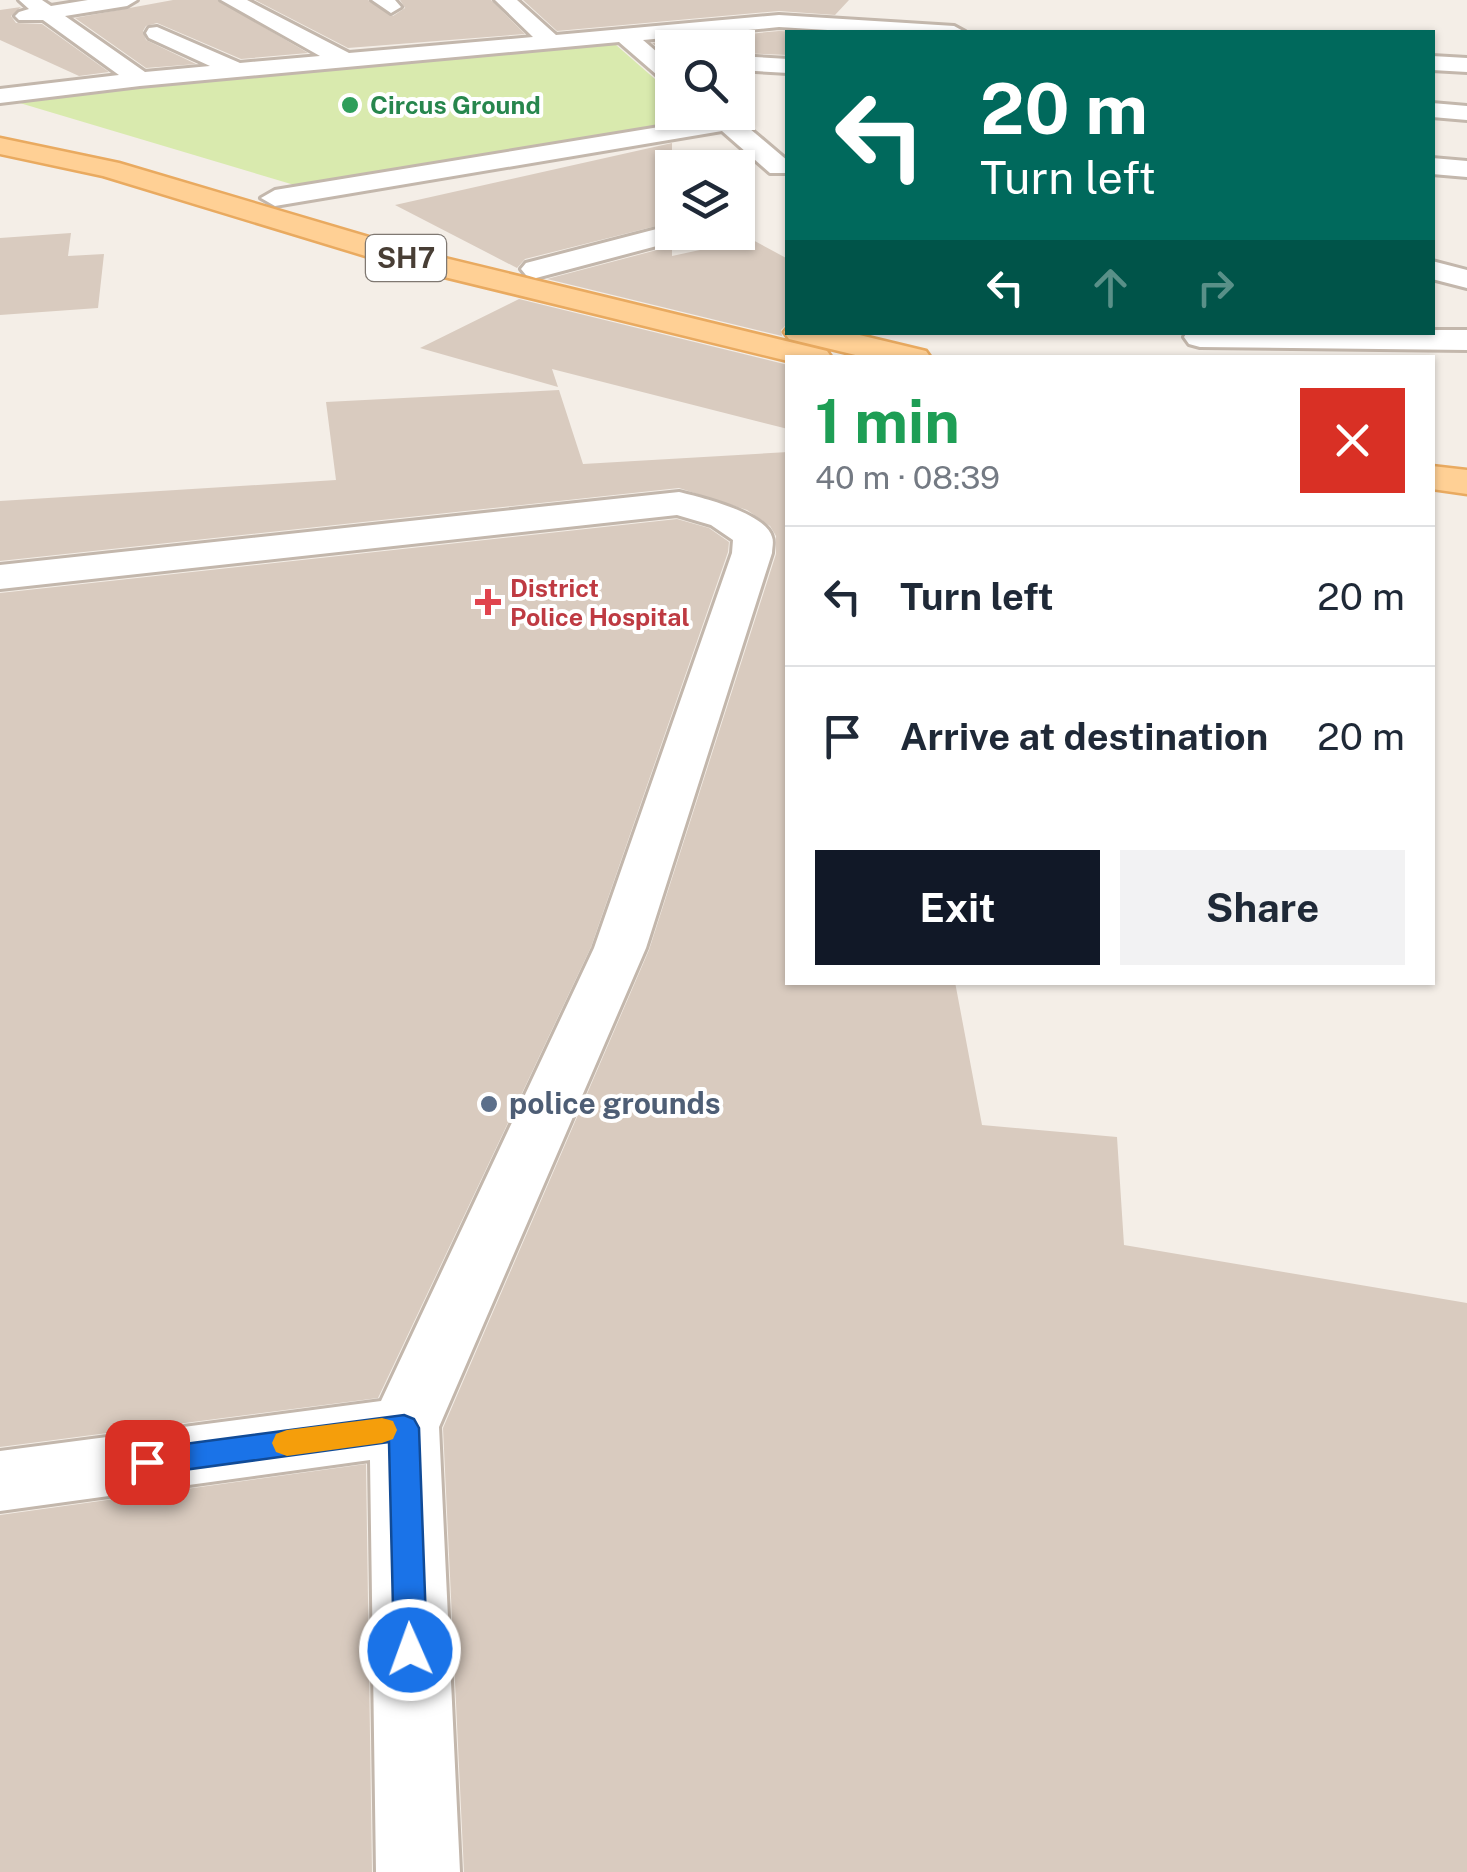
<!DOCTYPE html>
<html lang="en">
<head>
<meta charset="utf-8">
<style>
  :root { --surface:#fff; --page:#f2f2f3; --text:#1f2937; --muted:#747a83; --line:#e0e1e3; --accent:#111827 }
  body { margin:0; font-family:"Public Sans",sans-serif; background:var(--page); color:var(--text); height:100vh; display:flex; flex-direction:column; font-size:38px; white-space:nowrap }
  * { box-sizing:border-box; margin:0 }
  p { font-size:32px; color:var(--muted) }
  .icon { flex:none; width:55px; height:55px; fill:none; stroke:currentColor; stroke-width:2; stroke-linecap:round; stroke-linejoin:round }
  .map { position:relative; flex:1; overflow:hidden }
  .sheet { position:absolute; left:785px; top:355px; width:650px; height:630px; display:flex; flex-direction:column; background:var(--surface); border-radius:0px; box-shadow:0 2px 8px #0004 }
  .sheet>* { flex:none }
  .guide { position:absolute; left:785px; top:30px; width:650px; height:305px; border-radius:0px; box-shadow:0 2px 8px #0004; background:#00695c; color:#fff; overflow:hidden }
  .fabs { position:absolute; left:655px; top:30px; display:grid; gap:20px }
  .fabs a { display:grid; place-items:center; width:100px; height:100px; border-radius:0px; background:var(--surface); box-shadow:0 2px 8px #0004; font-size:50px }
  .pin { position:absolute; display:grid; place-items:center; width:85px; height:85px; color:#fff; margin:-42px; border-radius:20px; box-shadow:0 5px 15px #0006 }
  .me { position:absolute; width:110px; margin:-55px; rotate:358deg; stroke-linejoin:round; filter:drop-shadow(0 0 8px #0008) }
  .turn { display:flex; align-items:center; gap:35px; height:210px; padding:0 30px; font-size:45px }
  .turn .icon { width:130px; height:130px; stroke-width:2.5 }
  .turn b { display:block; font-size:70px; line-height:85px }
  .lanes { display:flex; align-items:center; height:95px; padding:0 30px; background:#0003; justify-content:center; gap:50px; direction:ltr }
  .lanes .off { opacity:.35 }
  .round { display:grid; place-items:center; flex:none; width:105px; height:105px; border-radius:0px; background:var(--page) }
  .overview { display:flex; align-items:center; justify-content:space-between; height:170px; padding:0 30px }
  h1 { font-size:60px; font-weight:700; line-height:75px; color:#1e9e55 }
  .cta { display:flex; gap:20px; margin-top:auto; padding:20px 30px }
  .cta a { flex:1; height:115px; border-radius:0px; background:var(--accent); color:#fff; font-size:40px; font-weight:700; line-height:115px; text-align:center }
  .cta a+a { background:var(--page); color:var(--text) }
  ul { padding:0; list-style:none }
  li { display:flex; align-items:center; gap:30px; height:140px; padding:0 30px; border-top:2px solid var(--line) }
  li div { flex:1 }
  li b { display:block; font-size:38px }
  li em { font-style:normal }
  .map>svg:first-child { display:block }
</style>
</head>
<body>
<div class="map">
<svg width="1467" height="1872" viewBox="0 0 1467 1872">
  <rect width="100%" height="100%" fill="#f4eee7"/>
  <path fill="#d9eaae" d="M607,37l65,57v18l22,1 11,9 -404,65 -298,-89z"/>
  <path fill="#d9cbbf" d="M173,0h45l90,53 -67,6 -84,-36 -11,3 -3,5 3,9 50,24 -50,4 -71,-50z
    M255,0h113l25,16 12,-8 -5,-8h91l34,34 -177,14z
    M523,0h326l-14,15 -56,-4 -222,20z
    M21,7l-10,9 5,7 26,1 67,48 -30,4 -79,-36v-30z
    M779,31l28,1h-19v23l-50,-2v-5h-66v12l-20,-17z
    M672,143v79l-147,37 -8,9 -122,-63z
    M71,233l-3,23 36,-2 -6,54 -98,7v-77z
    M751,239l37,20v64l-7,7 1,6 -235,-57 125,-33v10z
    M519,299l269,66v64l-236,-60 6,18 -138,-39z
    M559,390l24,74 205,-12v530h167l27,143 135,12 7,108 343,58v569h-1003l-21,-444 206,-478 127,-396v-18l-6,-10 -23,-16 -68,-22 -679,73v-60l336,-21 -10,-78z
    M677,519l32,9 20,14 -1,10 -137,395 -213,451 -378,49v-854z
    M366,1464l6,408h-372v-357z"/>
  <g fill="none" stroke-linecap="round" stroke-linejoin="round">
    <defs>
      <path id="minor" d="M19,0h23l9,6 37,-6h49l-10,6 -62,10 80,56 65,-6 -61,-28 -3,-5 3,-5 8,-1 83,36 80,-7 -99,-56h26l102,53 184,-16 -38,-37h22l39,35 223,-20 175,11 11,6h-105l-81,-5 -136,13 29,25v18l-8,-2 -45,-39 -479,44 -140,17v-14l119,-14 -76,-55h-24l-4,-4 4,-4 10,-3z
        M372,0h23l6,7 -10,6z
        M738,56l50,3v14l-50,-3z
        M1432,56l35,2v14l-35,-2z
        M1432,103l35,3v14l-35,-3z
        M703,112h27l58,49v12h-18l-48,-42 -447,75 -14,-8 14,-8 433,-71z
        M1432,158l35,3v16l-35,-3z
        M672,225v7h19l-4,6 -151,40 -10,-3 -5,-6 5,-6z
        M1432,261l35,9v18l-35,-9z
        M1432,330h35v20l-267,-3 -11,-3 -5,-7 3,-5z
        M679,492c21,5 87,21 93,45 2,5 0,11 0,16l-126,395 -207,479 21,445h-84l-6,-412 -370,51v-60l381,-50 213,-453 138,-395 1,-13 -22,-15 -34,-10 -677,74v-24z"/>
      <path id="major" d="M0,138l119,25 297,88 411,100 5,7h-44v3l-393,-96 -292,-89 -103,-22z
        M788,327v5h59l79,19 5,7h-63l-79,-19 -5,-7z
        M1432,466l35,4v24l-35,-5z"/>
    </defs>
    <use href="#minor" stroke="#c3b7ac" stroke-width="6"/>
    <use href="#major" stroke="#e9aa60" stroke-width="5"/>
    <use href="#minor" fill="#fff" fill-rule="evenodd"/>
    <use href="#major" fill="#ffd095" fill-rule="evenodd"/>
  </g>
  <path fill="#1a73e8" stroke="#114b97" stroke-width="2.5" d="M404,1415l10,4 5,9 8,222 -5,11 -12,4 -11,-4 -5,-11 -5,-208 -242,33 -11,-4 -5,-9 5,-9 11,-4z"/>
  <path fill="#f59e0b" d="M382,1418l11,3 4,9 -4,9 -11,4 -95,13 -11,-4 -4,-9 4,-9 11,-4z"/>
  <circle fill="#2e9e5b" stroke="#fff" stroke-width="4" cx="350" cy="105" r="10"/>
  <path fill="#e0444e" stroke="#fff" stroke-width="4" d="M483 587h10v10h10v10h-10v10h-10v-10h-10v-10h10z"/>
  <circle fill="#5c6f8a" stroke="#fff" stroke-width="4" cx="489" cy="1104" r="10"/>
  <g text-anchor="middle" stroke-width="8" stroke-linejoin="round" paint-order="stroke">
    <g font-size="25" font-weight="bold" fill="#27864d" stroke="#fff" text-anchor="start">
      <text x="370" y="114">Circus Ground</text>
    </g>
    <g font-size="25" font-weight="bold" fill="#be3a42" stroke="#fff" text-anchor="start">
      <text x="510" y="597">District<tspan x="510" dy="29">Police Hospital</tspan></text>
    </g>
    <rect fill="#fff" stroke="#7f7872" stroke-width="2.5" x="366" y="235" width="80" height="46" rx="8"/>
    <g font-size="28" font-weight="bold" fill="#483e35">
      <text x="406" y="268">SH7</text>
    </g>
    <g font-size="30" font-weight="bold" fill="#4e5e75" stroke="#fff" text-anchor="start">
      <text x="509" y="1114">police grounds</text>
    </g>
  </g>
</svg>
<div class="fabs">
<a><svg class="icon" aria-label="search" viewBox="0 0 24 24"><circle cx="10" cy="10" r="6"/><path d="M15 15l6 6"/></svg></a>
<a><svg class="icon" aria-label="layers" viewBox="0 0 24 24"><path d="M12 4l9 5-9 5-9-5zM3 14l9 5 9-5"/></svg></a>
</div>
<div class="pin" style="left:147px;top:1462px;background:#d93025"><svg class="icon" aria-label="arrive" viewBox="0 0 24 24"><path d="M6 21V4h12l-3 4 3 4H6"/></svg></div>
<svg class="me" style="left:410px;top:1650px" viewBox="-20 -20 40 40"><circle r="17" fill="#1a73e8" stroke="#fff" stroke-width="3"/><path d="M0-11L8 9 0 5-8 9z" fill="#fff"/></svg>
<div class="guide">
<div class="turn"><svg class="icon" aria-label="left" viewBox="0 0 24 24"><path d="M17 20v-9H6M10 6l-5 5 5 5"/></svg><div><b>20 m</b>Turn left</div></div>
<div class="lanes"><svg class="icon" aria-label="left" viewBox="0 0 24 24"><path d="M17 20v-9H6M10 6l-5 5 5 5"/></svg><svg class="icon off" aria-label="ahead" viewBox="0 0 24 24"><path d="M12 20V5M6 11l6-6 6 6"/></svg><svg class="icon off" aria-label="right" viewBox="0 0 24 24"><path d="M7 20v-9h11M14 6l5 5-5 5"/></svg></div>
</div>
<section class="sheet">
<div class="overview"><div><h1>1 min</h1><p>40 m · 08:39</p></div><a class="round" style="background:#d93025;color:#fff"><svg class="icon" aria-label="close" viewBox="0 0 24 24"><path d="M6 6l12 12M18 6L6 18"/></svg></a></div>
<ul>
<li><svg class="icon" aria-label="left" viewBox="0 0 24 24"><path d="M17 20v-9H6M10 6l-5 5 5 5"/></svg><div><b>Turn left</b></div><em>20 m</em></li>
<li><svg class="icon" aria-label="arrive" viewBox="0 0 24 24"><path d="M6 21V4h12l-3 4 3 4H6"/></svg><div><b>Arrive at destination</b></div><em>20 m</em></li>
</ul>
<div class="cta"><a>Exit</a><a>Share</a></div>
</section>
</div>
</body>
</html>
